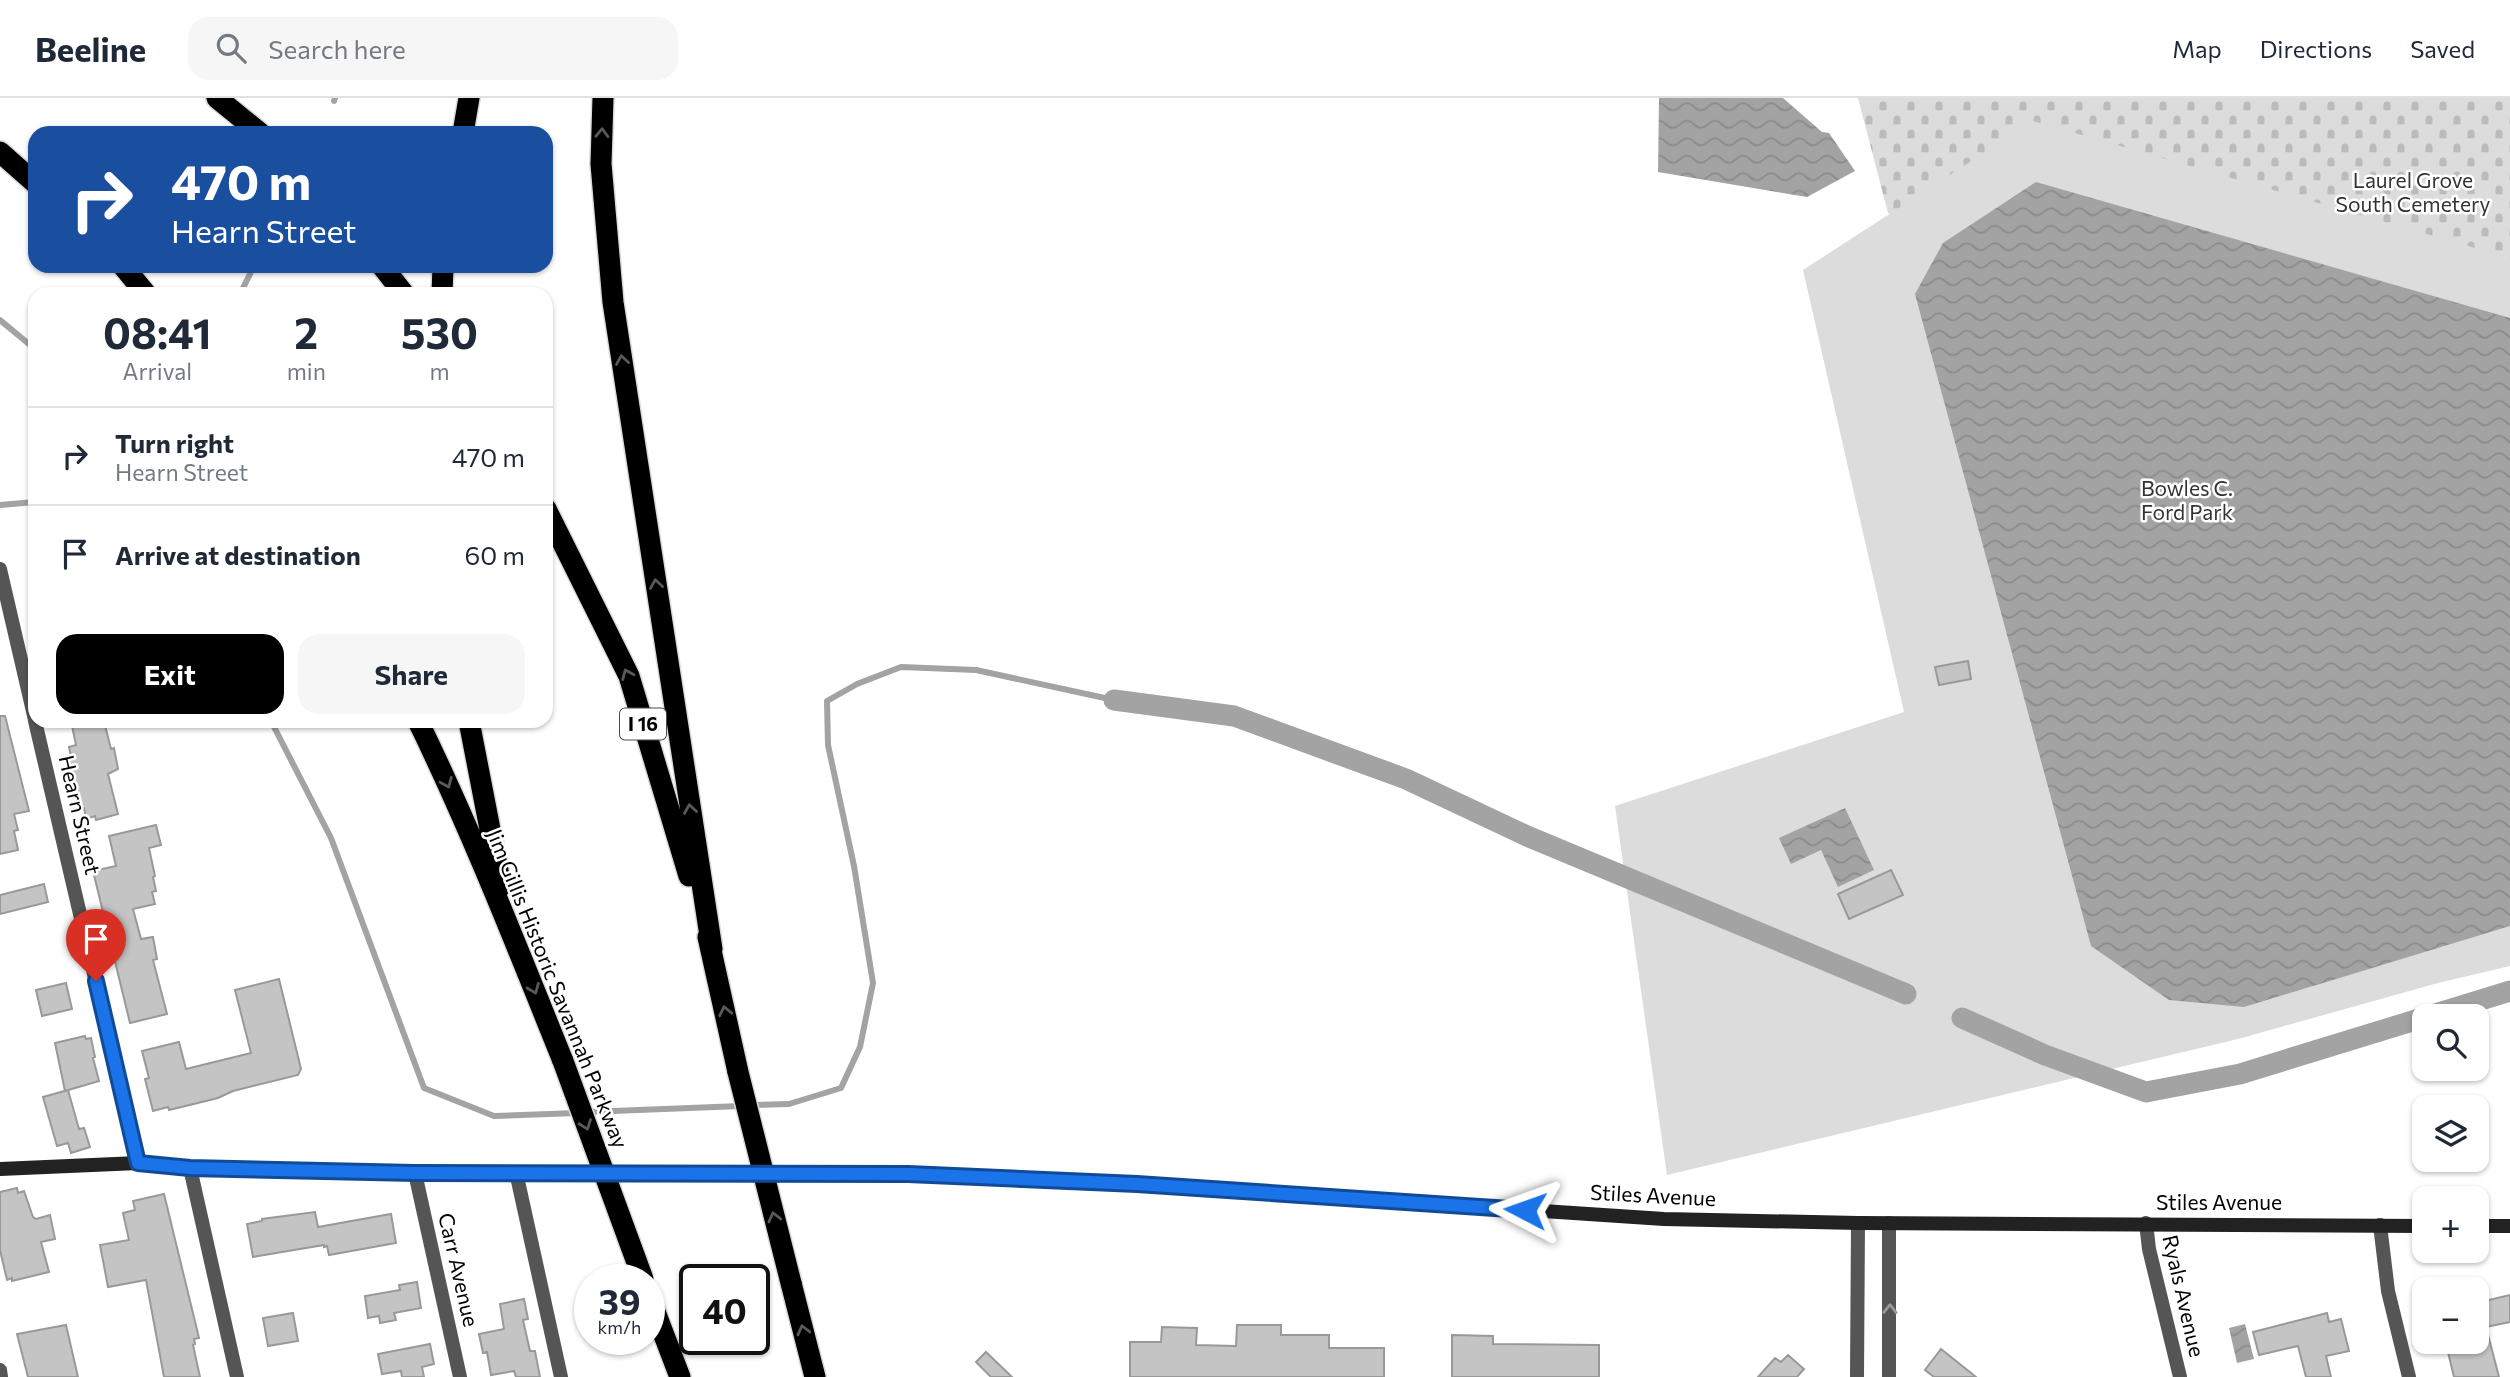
<!DOCTYPE html>
<html lang="en">
<head>
<meta charset="utf-8">
<style>
  :root { --surface:#fff; --page:#f6f6f7; --text:#1f2937; --muted:#747a83; --line:#e0e1e3; --accent:#000 }
  body { margin:0; font-family:Commissioner,sans-serif; background:var(--page); color:var(--text); height:100vh; display:flex; flex-direction:column; font-size:26px; white-space:nowrap }
  * { box-sizing:border-box; margin:0 }
  p { font-size:23px; color:var(--muted) }
  .icon { flex:none; width:38px; height:38px; fill:none; stroke:currentColor; stroke-width:2; stroke-linecap:round; stroke-linejoin:round }
  .map { position:relative; flex:1; overflow:hidden }
  .details { position:absolute; left:28px; top:189px; width:525px; height:441px; display:flex; flex-direction:column; background:var(--surface); border-radius:21px; box-shadow:0 2px 5px #0004 }
  .details>* { flex:none }
  .guide { position:absolute; left:28px; top:28px; width:525px; height:147px; border-radius:21px; box-shadow:0 2px 5px #0004; background:#1a4fa0; color:#fff; overflow:hidden }
  .buttons { position:absolute; left:2412px; top:906px; display:grid; gap:14px }
  .buttons a { display:grid; place-items:center; width:77px; height:77px; border-radius:14px; background:var(--surface); box-shadow:0 2px 5px #0004; font-size:35px }
  .speed { position:absolute; left:574px; top:1166px; display:flex; gap:14px; font-size:35px; font-weight:700; text-align:center }
  .speed>* { display:grid; place-content:center; width:91px; height:91px; border-radius:50%; background:var(--surface); box-shadow:0 2px 5px #0004; line-height:1 }
  .speed small { font-size:18px; font-weight:400 }
  .speed .limit { border:4px solid #111; border-radius:10px; background:#fff; color:#111 }
  .pin { position:absolute; display:grid; place-items:center; width:60px; height:60px; color:#fff; margin:-72px -30px; border-radius:50% 50% 50% 0; rotate:-45deg; box-shadow:0 0 7px #0007 }
  .pin .icon { rotate:45deg }
  .me { position:absolute; width:77px; margin:-38px; rotate:274deg; stroke-linejoin:round; filter:drop-shadow(0 0 5px #0008) }
  .turn { display:flex; align-items:center; gap:24px; height:147px; padding:0 28px; font-size:32px }
  .turn .icon { width:91px; height:91px; stroke-width:2.5 }
  .turn b { display:block; font-size:49px; line-height:60px }
  .eta { display:flex; justify-content:space-evenly; align-items:center; height:119px; text-align:center }
  .eta b { font-size:42px; font-weight:700; line-height:49px }
  .action { display:flex; gap:14px; margin-top:auto; padding:14px 28px }
  .action a { flex:1; height:80px; border-radius:21px; background:var(--accent); color:#fff; font-size:28px; font-weight:700; line-height:80px; text-align:center }
  .action a+a { background:var(--page); color:var(--text) }
  ul { padding:0; list-style:none }
  li { display:flex; align-items:center; gap:21px; height:98px; padding:0 28px; border-top:2px solid var(--line) }
  li div { flex:1 }
  li b { display:block; font-size:26px }
  li em { font-style:normal }
  header { display:flex; align-items:center; gap:42px; box-sizing:border-box; height:98px; padding:0 35px; background:var(--surface); border-bottom:2px solid var(--line) }
  header strong { font-size:33px }
  nav { display:flex; gap:38px; margin-inline-start:auto; font-size:24px }
  .search { width:490px; height:63px; background:var(--page); display:flex; align-items:center; gap:18px; box-sizing:border-box; padding:0 24px; border-radius:21px; color:var(--muted); font-size:26px }
  .map>svg:first-child { display:block }
</style>
</head>
<body>
<header>
<strong>Beeline</strong>
<div class="search"><svg class="icon" aria-label="search" viewBox="0 0 24 24"><circle cx="10" cy="10" r="6"/><path d="M15 15l6 6"/></svg>Search here</div>
<nav><a>Map</a><a>Directions</a><a>Saved</a></nav>
</header>
<div class="map">
<svg width="2510" height="1279" viewBox="0 0 2510 1279">
  <defs>
    <pattern id="cemetery-stones" width="16" height="16" patternUnits="userSpaceOnUse" patternTransform="scale(1.75)"><rect width="16" height="16" fill="#dcdcdc"/><path d="M2 7V4a2 2 0 0 1 4 0v3zM10 15v-3a2 2 0 0 1 4 0v3z" fill="#bbb"/></pattern>
    <pattern id="water-waves" width="16" height="10" patternUnits="userSpaceOnUse" patternTransform="scale(1.75)"><rect width="16" height="10" fill="#a3a3a3"/><path d="M0 5q4-4 8 0t8 0" fill="none" stroke="#8b8b8b"/></pattern>
  </defs>
  <rect width="100%" height="100%" fill="#fff"/>
  <path fill="url(#cemetery-stones)" d="M1858,0h652v220l-567,-75 -55,-30z"/>
  <path fill="#dcdcdc" d="M2033,23l477,137v708l-72,17 -200,56 -571,136 -52,-369 289,-94 -101,-442z"/>
  <path fill="url(#water-waves)" d="M1659,0h124l39,34 7,1 26,38 -48,26 -149,-25z
    M2036,84l474,136v608l-266,81 -75,-7 -78,-54 -176,-652 28,-51z
    M1845,710l29,62 -36,17 -17,-37 -30,14 -12,-26z
    M2245,1226l9,35 -17,4 -8,-35z"/>
  <g fill="none" stroke-linecap="round" stroke-linejoin="round">
    <path stroke="#a3a3a3" stroke-width="6" d="M334,3l1,-3
      M240,196l14,-28
      M0,222l35,29
      M0,407l35,-3
      M271,623l60,117 93,250 70,28 83,-3
      M752,1007l37,-1 52,-16 19,-41 13,-64 -19,-117 -26,-121 -1,-44 30,-17 44,-17 75,3 138,30
      M587,1014l154,-6"/>
    <path stroke="#a3a3a3" stroke-width="21" d="M1114,602l120,16 172,63 121,57 379,158
      M1962,920l83,37 101,37 94,-18 270,-83"/>
  </g>
  <path fill="#c4c4c4" stroke="#999" stroke-width="2" d="M1968,563l3,18 -32,6 -4,-18z
    M0,618h5l24,95 -15,3 4,16 -4,1 4,19 -18,4z
    M71,623h33l7,28 3,-1 4,21 -10,5 10,40 -22,6 -1,-4 -9,3 -2,-11h-3l-12,-50 2,-1 -2,-10 7,-2z
    M156,727l5,20 -12,3 6,28 -2,1 3,14 -4,1 3,12 -22,5 8,30 12,-2 4,22 -4,1 14,54 -37,9 -37,-152 23,-5 -7,-30z
    M1891,772l12,25 -54,24 -11,-25z
    M44,786l4,18 -48,12v-19z
    M279,881l22,90 -3,6 -65,16 -15,7 -49,12 -1,-3 -15,4 -8,-32 4,-1 -7,-27 37,-9 7,27 65,-16 -16,-63z
    M66,885l6,26 -30,7 -6,-26z
    M85,938l1,3 5,-1 4,19 -2,1 6,23 -34,10 -10,-48z
    M68,992l11,39 5,-1 6,19 -19,6 -3,-10 -11,3 -14,-49z
    M17,1090l1,5 6,-2 9,26 3,2 14,-4 5,24 -14,3 8,30 -37,9v-3l-5,2 -7,-30v-58z
    M164,1096l35,144 -5,1 1,5 -2,1 7,32h-36l-18,-97 -38,7 -8,-42 29,-5 -6,-27 12,-3 -2,-9z
    M315,1114l3,15 73,-13 5,29 -67,12 -2,-9 -3,1v-2l-71,12 -6,-33 15,-3v-2z
    M417,1184l4,26 -27,5 2,7 -16,3 -1,-7 -11,2 -3,-22 35,-6 -1,-5z
    M2510,1197v27l-24,5 13,50h-45l-7,-29 4,-1 -1,-5h26v-39z
    M524,1201l4,20 -5,1 7,31h5l5,26h-24l-2,-6 -23,4 -4,-23 -4,1 -4,-19 25,-5 -4,-25z
    M293,1215l5,28 -30,5 -5,-28z
    M2327,1215l2,9 12,-3 8,32 -23,5 5,21h-25l-8,-31 -39,9 -6,-23z
    M66,1227l12,52h-50l-11,-43z
    M1237,1227h44v10h48v13h55v29h-254v-35h31l1,-15 35,1 -1,17 40,1z
    M1452,1237l41,1v8l106,1v32h-147z
    M430,1246l4,20 -12,3 2,10h-22l-1,-6 -19,3 -4,-20z
    M1941,1251l35,28h-42l-9,-7z
    M986,1254l26,25h-21l-15,-15z
    M1788,1257l16,14 -7,8h-39l17,-19 6,4z"/>
  <g fill="none" stroke-linecap="round" stroke-linejoin="round">
    <defs>
      <path id="highway" d="M217,0l43,35
        M603,0l-2,66 12,138 99,647
        M463,35l6,-35
        M0,54l35,31
        M123,168l23,28
        M382,168l22,28
        M442,196l1,-28
        M546,411l83,167 60,200
        M418,623c54,111 99,226 145,340
        M469,623l32,165
        M708,839l30,135
        M791,1185l24,94
        M649,1198l31,81"/>
    </defs>
    <use href="#highway" stroke="#dbdbdb" stroke-width="24"/>
    <path stroke="#555" stroke-width="14" d="M0,471l35,151
      M35,623l103,442
      M190,1070l47,209
      M516,1074l45,205
      M415,1075l45,204
      M2146,1125l3,26 31,128
      M2380,1127l8,66 21,86
      M0,1272l1,7
      M1857,1279l1,-154
      M1889,1279v-154"/>
    <path stroke="#222" stroke-width="14" d="M0,1071l138,-6 52,5 225,5 493,1 229,10 527,35 194,4 566,3
      M2476,1128h34"/>
    <use href="#highway" stroke="#000" stroke-width="21"/>
    <defs>
      <path id="highway-bridge" d="M563,963l80,218
        M738,974l53,211"/>
    </defs>
    <use href="#highway-bridge" stroke="#dbdbdb" stroke-width="24" stroke-linecap="butt"/>
    <use href="#highway-bridge" stroke="#000" stroke-width="21"/>
  </g>
  <defs><path id="oneway-chevron" d="M-2-3.5L2.5 0L-2 3.5" fill="none" stroke-width="1.6" stroke-linecap="round" stroke-linejoin="round" transform="scale(1.75)"/></defs>
  <g stroke="#595959">
    <use href="#oneway-chevron" transform="translate(602 35) rotate(-88)"/>
    <use href="#oneway-chevron" transform="translate(622 262) rotate(-99)"/>
    <use href="#oneway-chevron" transform="translate(656 486) rotate(-99)"/>
    <use href="#oneway-chevron" transform="translate(627 576) rotate(-113)"/>
    <use href="#oneway-chevron" transform="translate(447 685) rotate(67)"/>
    <use href="#oneway-chevron" transform="translate(690 711) rotate(-99)"/>
    <use href="#oneway-chevron" transform="translate(534 891) rotate(68)"/>
    <use href="#oneway-chevron" transform="translate(725 913) rotate(-102)"/>
    <use href="#oneway-chevron" transform="translate(586 1027) rotate(70)"/>
    <use href="#oneway-chevron" transform="translate(774 1119) rotate(-104)"/>
    <use href="#oneway-chevron" transform="translate(803 1232) rotate(-104)"/>
  </g>
  <use stroke="#999" href="#oneway-chevron" transform="translate(1890 1211) rotate(-89)"/>
  <g fill="none" stroke-linecap="round" stroke-linejoin="round">
    <defs>
      <path id="route" d="M96,883l42,182 52,5 225,5 493,1 229,10 388,26"/>
    </defs>
    <use href="#route" stroke="#114b97" stroke-width="18"/>
    <use href="#route" stroke="#1a73e8" stroke-width="12"/>
  </g>
  <g text-anchor="middle" stroke-width="5" stroke-linejoin="round" paint-order="stroke">
    <rect fill="#fff" stroke="#4c4c4c" stroke-width="2" x="620" y="610.5" width="46" height="31" rx="5"/>
    <g font-size="19" font-weight="bold" fill="#000">
      <text x="643" y="633">I 16</text>
    </g>
    <g font-size="21" fill="#333" stroke="#fff">
      <text x="2413" y="90">Laurel Grove<tspan x="2413" dy="24">South Cemetery</tspan></text>
      <text x="2187" y="398">Bowles C.<tspan x="2187" dy="24">Ford Park</tspan></text>
    </g>
    <g font-size="21" fill="#000" stroke="#fff">
      <text transform="translate(79 717) rotate(77)" y="7">Hearn Street</text>
      <text transform="translate(557 891) rotate(68)" y="7">Jim Gillis Historic Savannah Parkway</text>
      <text transform="translate(1653 1098) rotate(3)" y="7">Stiles Avenue</text>
      <text x="2219" y="1112">Stiles Avenue</text>
      <text transform="translate(458 1172) rotate(77)" y="7">Carr Avenue</text>
      <text transform="translate(2183 1198) rotate(77)" y="7">Ryals Avenue</text>
    </g>
  </g>
</svg>
<div class="buttons">
<a><svg class="icon" aria-label="search" viewBox="0 0 24 24"><circle cx="10" cy="10" r="6"/><path d="M15 15l6 6"/></svg></a>
<a><svg class="icon" aria-label="layers" viewBox="0 0 24 24"><path d="M12 4l9 5-9 5-9-5zM3 14l9 5 9-5"/></svg></a>
<a>+</a>
<a>−</a>
</div>
<div class="speed"><div>39<small>km/h</small></div><div class="limit">40</div></div>
<div class="pin" style="left:96px;top:883px;background:#d93025"><svg class="icon" aria-label="arrive" viewBox="0 0 24 24"><path d="M6 21V4h12l-3 4 3 4H6"/></svg></div>
<svg class="me" style="left:1525px;top:1112px" viewBox="-20 -20 40 40"><path d="M0-17L14 15 0 8-14 15z" fill="#1a73e8" stroke="#fff" stroke-width="4"/></svg>
<div class="guide">
<div class="turn"><svg class="icon" aria-label="right" viewBox="0 0 24 24"><path d="M7 20v-9h11M14 6l5 5-5 5"/></svg><div><b>470 m</b>Hearn Street</div></div>
</div>
<section class="details">
<div class="eta">
<div><b>08:41</b><p>Arrival</p></div>
<div><b>2</b><p>min</p></div>
<div><b>530</b><p>m</p></div>
</div>
<ul>
<li><svg class="icon" aria-label="right" viewBox="0 0 24 24"><path d="M7 20v-9h11M14 6l5 5-5 5"/></svg><div><b>Turn right</b><p>Hearn Street</p></div><em>470 m</em></li>
<li><svg class="icon" aria-label="arrive" viewBox="0 0 24 24"><path d="M6 21V4h12l-3 4 3 4H6"/></svg><div><b>Arrive at destination</b></div><em>60 m</em></li>
</ul>
<div class="action"><a>Exit</a><a>Share</a></div>
</section>
</div>
</body>
</html>
